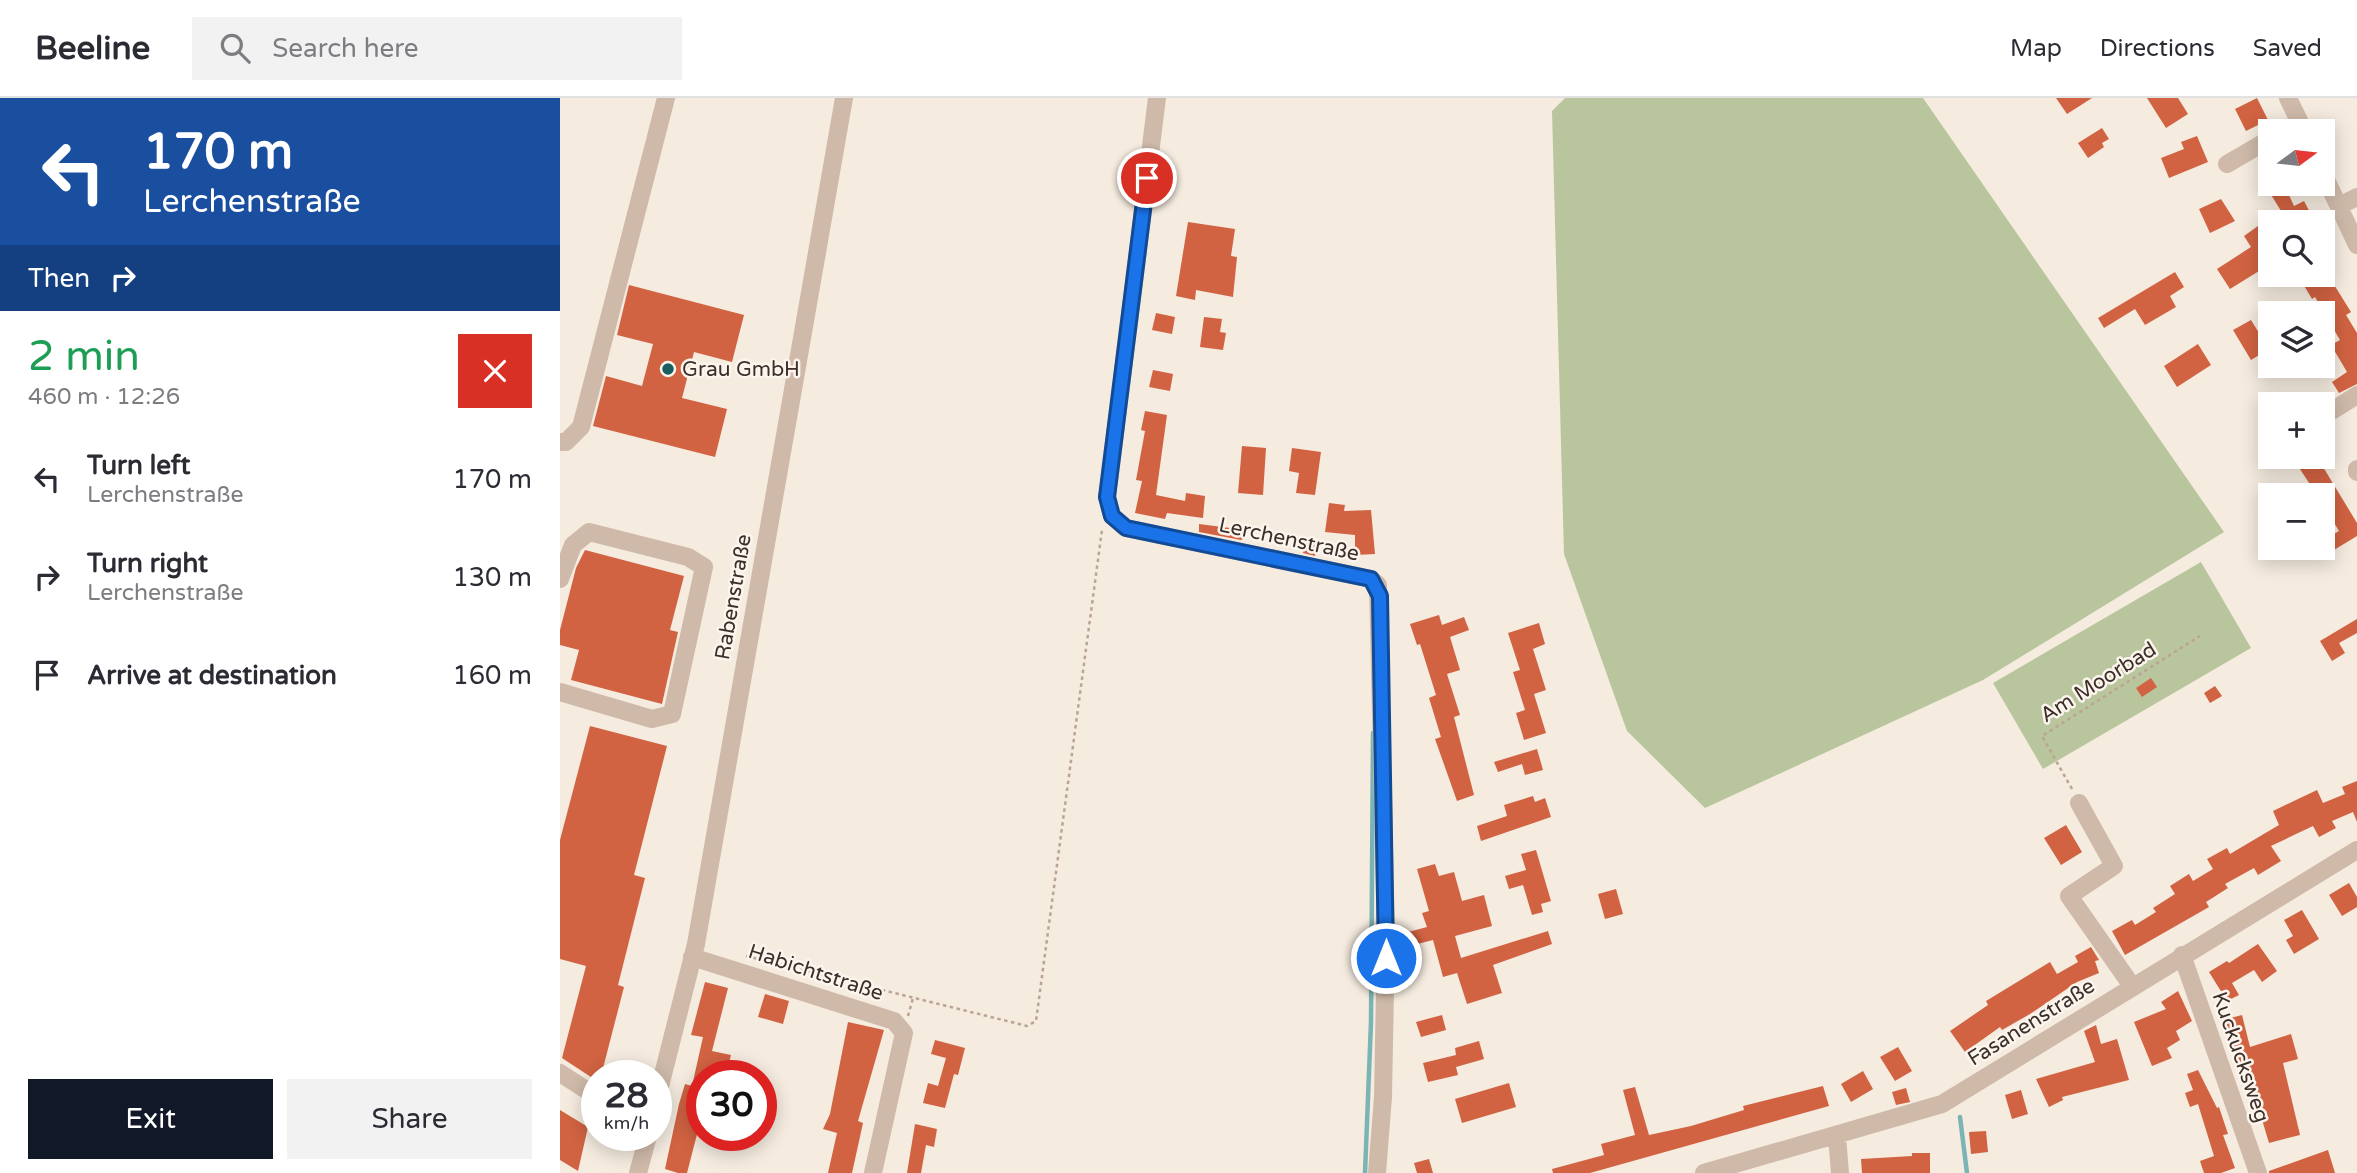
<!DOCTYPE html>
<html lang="en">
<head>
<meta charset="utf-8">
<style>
  :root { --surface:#fff; --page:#f2f2f3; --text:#2b2b33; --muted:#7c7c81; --line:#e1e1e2; --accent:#111827 }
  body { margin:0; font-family:"Varela Round",sans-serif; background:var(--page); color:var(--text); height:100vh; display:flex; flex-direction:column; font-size:26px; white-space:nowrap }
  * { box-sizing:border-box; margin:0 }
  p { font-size:23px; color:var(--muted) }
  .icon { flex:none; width:38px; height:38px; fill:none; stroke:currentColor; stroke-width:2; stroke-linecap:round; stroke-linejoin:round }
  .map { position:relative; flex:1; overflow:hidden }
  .details { display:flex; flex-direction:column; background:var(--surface); width:560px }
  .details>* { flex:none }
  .banner { background:#1a4fa0; color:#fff; overflow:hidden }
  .needle { width:46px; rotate:75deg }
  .fabs { position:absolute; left:1698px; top:21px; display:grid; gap:14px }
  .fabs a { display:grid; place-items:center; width:77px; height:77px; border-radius:0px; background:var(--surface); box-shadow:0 4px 18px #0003; font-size:35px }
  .speed { position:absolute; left:21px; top:962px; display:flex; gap:14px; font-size:35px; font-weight:700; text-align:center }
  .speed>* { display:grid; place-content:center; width:91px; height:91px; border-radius:50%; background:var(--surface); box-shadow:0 4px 18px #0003; line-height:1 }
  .speed small { font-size:18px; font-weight:400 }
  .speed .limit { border:10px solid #d22; background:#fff; color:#111 }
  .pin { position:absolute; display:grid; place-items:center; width:60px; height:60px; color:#fff; margin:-30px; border:4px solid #fff; border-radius:50%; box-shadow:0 2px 7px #0007 }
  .me { position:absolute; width:77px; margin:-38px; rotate:0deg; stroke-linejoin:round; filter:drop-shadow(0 0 5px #0008) }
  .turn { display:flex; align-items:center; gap:24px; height:147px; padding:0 28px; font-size:32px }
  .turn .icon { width:91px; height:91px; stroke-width:2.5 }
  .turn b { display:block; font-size:49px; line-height:60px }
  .then { display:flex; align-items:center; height:66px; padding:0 28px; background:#0003; gap:14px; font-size:26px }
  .round { display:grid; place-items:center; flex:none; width:74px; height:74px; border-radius:0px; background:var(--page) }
  .head { display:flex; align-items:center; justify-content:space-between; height:119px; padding:0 28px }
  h1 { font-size:42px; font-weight:600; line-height:52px; color:#1e9e55 }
  .action { display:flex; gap:14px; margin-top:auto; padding:14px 28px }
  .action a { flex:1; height:80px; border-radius:0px; background:var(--accent); color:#fff; font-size:28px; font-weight:600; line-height:80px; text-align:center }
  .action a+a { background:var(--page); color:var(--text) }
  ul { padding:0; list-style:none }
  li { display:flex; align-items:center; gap:21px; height:98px; padding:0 28px }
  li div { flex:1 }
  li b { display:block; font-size:26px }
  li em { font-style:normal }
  header { display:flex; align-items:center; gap:42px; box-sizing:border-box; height:98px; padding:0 35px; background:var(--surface); border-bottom:2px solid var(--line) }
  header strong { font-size:33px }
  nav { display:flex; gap:38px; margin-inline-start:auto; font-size:24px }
  .search { width:490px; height:63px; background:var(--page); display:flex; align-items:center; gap:18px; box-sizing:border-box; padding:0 24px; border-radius:0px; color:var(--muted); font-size:26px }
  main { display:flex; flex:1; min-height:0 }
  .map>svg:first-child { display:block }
</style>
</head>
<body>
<header>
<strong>Beeline</strong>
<div class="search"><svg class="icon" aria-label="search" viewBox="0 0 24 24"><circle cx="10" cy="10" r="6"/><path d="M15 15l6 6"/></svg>Search here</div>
<nav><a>Map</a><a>Directions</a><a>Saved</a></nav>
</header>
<main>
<section class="details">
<div class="banner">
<div class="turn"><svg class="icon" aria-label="left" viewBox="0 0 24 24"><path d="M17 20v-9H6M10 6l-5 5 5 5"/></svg><div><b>170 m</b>Lerchenstraße</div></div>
<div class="then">Then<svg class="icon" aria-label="right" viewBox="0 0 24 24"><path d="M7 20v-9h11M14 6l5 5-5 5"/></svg></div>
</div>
<div class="head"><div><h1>2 min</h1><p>460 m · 12:26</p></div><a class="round" style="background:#d93025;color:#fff"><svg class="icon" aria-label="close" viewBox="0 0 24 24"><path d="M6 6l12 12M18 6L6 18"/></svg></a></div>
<ul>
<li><svg class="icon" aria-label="left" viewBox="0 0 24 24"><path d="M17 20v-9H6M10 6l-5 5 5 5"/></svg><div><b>Turn left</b><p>Lerchenstraße</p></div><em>170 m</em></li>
<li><svg class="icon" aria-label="right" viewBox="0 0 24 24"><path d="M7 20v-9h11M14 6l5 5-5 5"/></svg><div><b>Turn right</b><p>Lerchenstraße</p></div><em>130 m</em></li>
<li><svg class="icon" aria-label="arrive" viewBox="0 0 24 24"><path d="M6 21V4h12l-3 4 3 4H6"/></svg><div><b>Arrive at destination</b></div><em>160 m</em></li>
</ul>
<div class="action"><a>Exit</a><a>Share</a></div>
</section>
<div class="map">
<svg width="1797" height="1075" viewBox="0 0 1797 1075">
  <rect width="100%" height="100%" fill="#f5ebdf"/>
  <path fill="#b9c69d" d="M1005,0h358l301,434 -241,148 -278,128 -78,-77 -63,-177 -12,-443z
    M1641,464l50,86 -208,121 -50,-86z"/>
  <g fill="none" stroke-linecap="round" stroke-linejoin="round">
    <path stroke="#7bb4b5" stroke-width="4.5" d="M1400,1019l7,56
      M805,1075l6,-151 2,-289"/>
  </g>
  <path fill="#d16342" d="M1496,0h36l-25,16z
    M1587,0h31l10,16 -22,14z
    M1697,0l11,22 -22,11 -11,-22z
    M1542,30l7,11 -7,4 2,4 -16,11 -10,-15z
    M1637,38l11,26 -39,16 -8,-20 23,-9 -3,-7z
    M1712,86h12l10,22 10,-5 11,21h-27l-20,-32 6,-3z
    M1661,101l14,22 -25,12 -11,-24z
    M628,124l47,7 -4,27 6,1 -4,40 -37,-7 -1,10 -19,-4z
    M1698,128l10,15 -10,6 12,18v22l-11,-16 -29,18 -13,-20 34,-22 -7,-11z
    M1615,174l9,15 -14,9 6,11 -31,18 -10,-16 -31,19 -6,-10z
    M1746,177h22l23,37 -5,3 11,18v51l-18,9 -7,-11 15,-10 -16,-27 9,-5 -25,-43 -3,2 -12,-20z
    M69,187l115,30 -12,47 -38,-10 -12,46 45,11 -12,48 -122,-31 13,-50 36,10 11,-42 -36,-9z
    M596,215l19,4 -3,17 -20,-4z
    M644,219l18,2 -2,13 6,1 -3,17 -23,-3z
    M1691,222l18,29 -18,11 -18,-30z
    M1638,246l13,21 -34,22 -13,-21z
    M593,272l20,4 -3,17 -21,-4z
    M585,313l22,4 -11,80 29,6 1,-8 19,3 -2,22 -36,-5 -2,6 -30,-6 7,-32 -6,-1 9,-49 -4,-1z
    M682,348l24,2 -3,47 -25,-2z
    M732,350l29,4 -6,43 -19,-2 3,-20 -10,-2z
    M1732,359h25l40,66v13l-28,17 -7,-12 17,-10 -17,-28v-8h-5z
    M769,405l16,2 -1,6 27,-1 4,44 -20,1v-20l-30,-3z
    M639,426l47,6 -1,8 -4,2 -42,-8z
    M745,442l12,1 -2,15 -12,-3z
    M25,452l99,26 -14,54 8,2 -16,72 -91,-24 8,-30 -19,-5v-15l16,-62z
    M879,517l3,10 22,-8 5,13 -19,7 10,33 -13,4 13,41 -6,2 20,78 -17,6 -22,-62 6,-2 -12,-39 7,-3 -16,-51 -3,1 -7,-21z
    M1797,521v14l-18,10 6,10 -13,8 -12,-20z
    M979,525l6,21 -12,5 13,41 -12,4 12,39 -22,7 -8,-27 9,-3 -12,-38 7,-2 -12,-37z
    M1591,580l6,9 -15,10 -6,-9z
    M1655,588l7,10 -12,7 -6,-10z
    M30,628l77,20 -33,129 11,3 -27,107 6,2 -23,89h-4v5l-35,-23 24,-92 -26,-7v-119z
    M977,651l6,21 -18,5 -3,-11 -24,8 -4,-10z
    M1797,683v41l-4,-10 -21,9 4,7 -17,9 -6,-11 -42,20 10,15 -23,14 -4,-7 -29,16 3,4 -22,14 3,5 -84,48 -13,-24 20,-11 3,5 21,-13 -3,-4 22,-14 -5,-8 19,-12 4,7 20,-12 -6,-10 20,-11 3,6 49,-29 -6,-14 44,-21 6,13 22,-9 -3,-7z
    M973,698l2,6 10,-4 6,19 -70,24 -4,-15 30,-10 -3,-11z
    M1506,727l16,27 -21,13 -17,-27z
    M976,752l15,51 -10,3 2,8 -11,3 -9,-30 -14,4 -4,-13 21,-6 -5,-16z
    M875,766l4,12 15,-4 8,29 22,-6 8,31 -37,10 6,22 87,-27 4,13 -59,21 9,28 -35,11 -10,-31 -14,4 -10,-37 -35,9 -1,-14 30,-8 -5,-14 7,-2 -12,-42z
    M1789,785l8,14v10l-15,9 -13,-21z
    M1056,791l7,25 -18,5 -7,-25z
    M1742,812l17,29 -25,15 -8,-14 7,-4 -9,-16z
    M1698,846l19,27 -15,11 -8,-12 -22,13 7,12 -12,6 -18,-29 18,-11 2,2z
    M1531,849l8,13 -4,1 4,12 -22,9 -47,32 -28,16 -2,-3 -35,25 -15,-21 38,-26 -2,-4 64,-39 7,12 21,-12 -3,-6z
    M145,884l23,6 -16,63 19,4 -5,21 -24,-3v42l-15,58h-9l-13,-4 14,-65 6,-20 7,2 11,-49 -12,-2z
    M1618,893l14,30 -16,10 4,9 -13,8 5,10 -20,8 -18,-44 32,-13 -5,-7z
    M205,896l24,7 -6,23 -25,-7z
    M882,917l4,15 -25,7 -5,-15z
    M1682,917l8,32 41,-13 7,25 -15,4 17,72 -31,8 -20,-67 -6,2 -20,-58z
    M288,924l36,8 -26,91 5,2 -11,50h-24l9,-40 -14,-4 7,-15z
    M1536,927l5,19 16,-5 12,41 -67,17 1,3 -14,7 -13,-28 59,-17 -11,-31z
    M375,942l30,8 -7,27 -4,-1 -9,34 -22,-5 5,-20 10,3 8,-28 -15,-4z
    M919,943l5,18 -28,8 2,8 -30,7 -5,-19 33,-8 -1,-7z
    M1338,949l14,24 -17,10 -15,-24z
    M1638,972l19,38 2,-1 9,27 -5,1 12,33 -14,5h-17l-4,-12 14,-5 -16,-52 -8,3 -5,-14 8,-3 -6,-16z
    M1303,973l10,18 -22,13 -10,-18z
    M949,985l7,24 -54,16 -7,-24z
    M1263,988l6,20 -239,67h-37l-1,-4 52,-14 -3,-11 34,-9 -12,-45 12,-3 14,48 42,-9 53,-16 -1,-4z
    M1346,990l4,14 -14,3 -4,-13z
    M1461,992l7,24 -16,5 -7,-24z
    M0,1012l28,17 -10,44 -18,-11z
    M355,1026l22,5 -3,18 -8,-2 -5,28h-14z
    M1426,1033l2,21 -17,2 -2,-22z
    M1768,1052l7,23h-66v-2z
    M1352,1055h18v20h-68l-1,-14 51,-3z
    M869,1061l4,14h-16l-3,-10z"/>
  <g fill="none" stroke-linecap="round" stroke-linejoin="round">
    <path stroke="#bba493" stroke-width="2.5" stroke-dasharray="3.5 3.5" stroke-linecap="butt" d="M1512,691l-30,-53 158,-100
      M186,858l281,70 9,-5 66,-491
      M348,918l5,-18"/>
    <path stroke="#cfbaa9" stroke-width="18" d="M597,0l-50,399 5,19 14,12 245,51 7,6 8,350 -3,162 -6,76
      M1728,0l16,33
      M1723,33l16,-9
      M1667,66l43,-25
      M1762,73l35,74
      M1779,108l18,-9
      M1762,319l35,-22
      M0,344h6l15,-15 85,-329
      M1797,371v3
      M0,481l13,-34 16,-13 99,25 16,10 -32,147 -20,5 -92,-27
      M1519,705l35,63 -45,30 63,90
      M1622,857l76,218
      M132,859l202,64 10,12 -31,140
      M0,975l31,20
      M96,1004l40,-158 148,-846
      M1277,1038l3,37
      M78,1075l10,-37
      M1144,1075l238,-69 415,-254"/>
  </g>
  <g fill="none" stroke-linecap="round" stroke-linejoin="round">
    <defs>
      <path id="route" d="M587,80l-40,319 5,19 14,12 245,51 9,17 6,362"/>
    </defs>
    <use href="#route" stroke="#114b97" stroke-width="18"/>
    <use href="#route" stroke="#1a73e8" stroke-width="12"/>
  </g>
  <circle fill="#1b5e62" stroke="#fcf5ed" stroke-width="2.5" cx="108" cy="271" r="7"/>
  <g text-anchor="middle" stroke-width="5" stroke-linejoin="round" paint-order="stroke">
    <g font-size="21" fill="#3c2f2a" stroke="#fcf5ed" text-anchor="start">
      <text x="122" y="278">Grau GmbH</text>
    </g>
    <g font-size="21" fill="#3c2f2a" stroke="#fcf5ed">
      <text transform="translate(729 441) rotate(12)" y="7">Lerchenstraße</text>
      <text transform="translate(173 499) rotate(-80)" y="7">Rabenstraße</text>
      <text transform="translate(1538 584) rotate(-32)" y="7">Am Moorbad</text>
      <text transform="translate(256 874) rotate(18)" y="7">Habichtstraße</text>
      <text transform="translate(1471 924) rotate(-32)" y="7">Fasanenstraße</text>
      <text transform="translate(1681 959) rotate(71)" y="7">Kuckucksweg</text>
    </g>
  </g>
</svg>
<div class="fabs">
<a><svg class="needle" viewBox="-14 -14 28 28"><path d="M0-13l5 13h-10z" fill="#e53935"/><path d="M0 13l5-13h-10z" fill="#7c7c81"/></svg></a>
<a><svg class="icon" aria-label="search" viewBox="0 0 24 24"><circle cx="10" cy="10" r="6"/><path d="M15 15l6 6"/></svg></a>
<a><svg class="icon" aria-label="layers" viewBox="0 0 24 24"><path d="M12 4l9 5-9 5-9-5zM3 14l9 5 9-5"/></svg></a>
<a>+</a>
<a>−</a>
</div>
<div class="speed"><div>28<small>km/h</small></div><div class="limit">30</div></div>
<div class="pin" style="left:587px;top:80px;background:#d93025"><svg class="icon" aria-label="arrive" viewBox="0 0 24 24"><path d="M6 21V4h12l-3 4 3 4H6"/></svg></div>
<svg class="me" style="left:826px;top:860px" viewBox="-20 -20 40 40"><circle r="17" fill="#1a73e8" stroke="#fff" stroke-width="3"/><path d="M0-11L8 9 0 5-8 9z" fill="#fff"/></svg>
</div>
</main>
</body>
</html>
